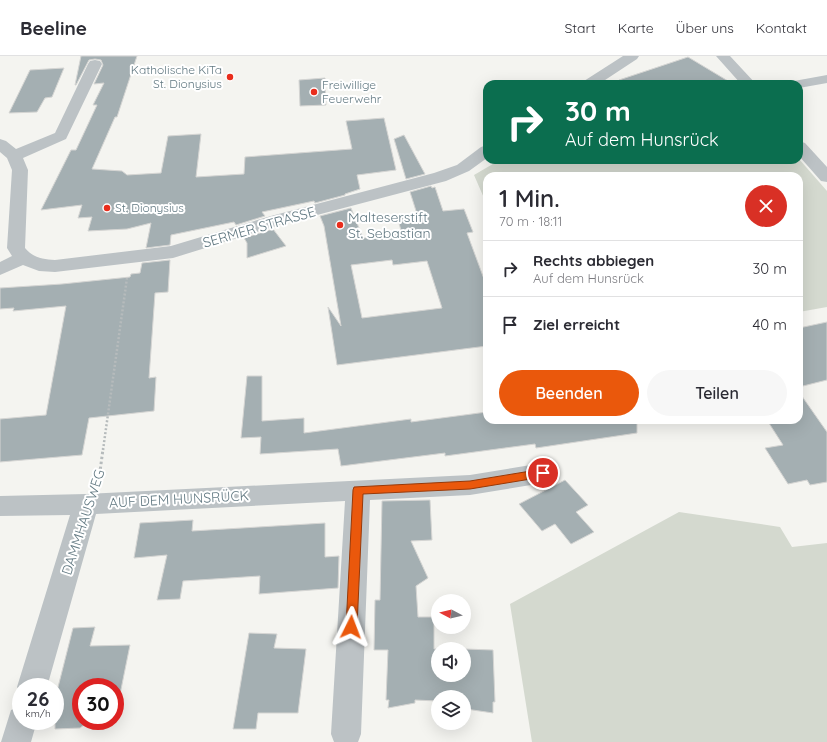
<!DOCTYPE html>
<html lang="de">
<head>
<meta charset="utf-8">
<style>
  :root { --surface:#fff; --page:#f7f7f7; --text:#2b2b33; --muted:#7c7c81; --line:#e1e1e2; --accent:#ea580c }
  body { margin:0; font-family:Quicksand,sans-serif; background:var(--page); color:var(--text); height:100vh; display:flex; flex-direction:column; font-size:15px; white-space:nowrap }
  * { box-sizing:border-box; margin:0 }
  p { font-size:13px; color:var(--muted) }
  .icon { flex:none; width:22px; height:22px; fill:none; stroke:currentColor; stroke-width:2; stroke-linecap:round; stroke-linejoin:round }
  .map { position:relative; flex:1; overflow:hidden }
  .panel { position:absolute; left:483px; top:116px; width:320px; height:252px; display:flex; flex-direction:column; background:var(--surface); border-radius:12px; box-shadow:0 4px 16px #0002 }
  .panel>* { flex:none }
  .guide { position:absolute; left:483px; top:24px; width:320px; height:84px; border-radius:12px; box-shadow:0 4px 16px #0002; background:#0b6e4f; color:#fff; overflow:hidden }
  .needle { width:26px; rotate:277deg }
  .tools { position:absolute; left:431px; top:538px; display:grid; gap:8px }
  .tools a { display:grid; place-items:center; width:40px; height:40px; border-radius:50%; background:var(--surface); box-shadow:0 4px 16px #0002; font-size:20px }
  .speed { position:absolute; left:12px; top:622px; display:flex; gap:8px; font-size:20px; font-weight:700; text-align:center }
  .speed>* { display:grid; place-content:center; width:52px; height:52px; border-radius:50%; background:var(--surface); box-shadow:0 4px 16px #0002; line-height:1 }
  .speed small { font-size:10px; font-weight:400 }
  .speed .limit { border:6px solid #d22; background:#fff; color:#111 }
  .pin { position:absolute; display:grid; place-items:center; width:34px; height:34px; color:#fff; margin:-17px; border:2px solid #fff; border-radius:50%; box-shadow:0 1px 4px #0007 }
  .me { position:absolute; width:44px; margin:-22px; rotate:3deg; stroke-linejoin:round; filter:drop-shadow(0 0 3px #0008) }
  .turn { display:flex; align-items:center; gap:14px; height:84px; padding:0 16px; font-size:18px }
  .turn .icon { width:52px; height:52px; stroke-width:2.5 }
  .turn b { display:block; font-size:28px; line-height:34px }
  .round { display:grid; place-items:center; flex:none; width:42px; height:42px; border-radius:21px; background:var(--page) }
  .overview { display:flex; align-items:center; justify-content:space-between; height:68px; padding:0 16px }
  h1 { font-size:24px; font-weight:600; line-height:30px }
  .primary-button { display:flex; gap:8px; margin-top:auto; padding:8px 16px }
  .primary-button a { flex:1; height:46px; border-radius:24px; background:var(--accent); color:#fff; font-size:16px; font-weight:600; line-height:46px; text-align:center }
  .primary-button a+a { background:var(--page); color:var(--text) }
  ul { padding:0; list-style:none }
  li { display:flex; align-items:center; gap:12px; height:56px; padding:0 16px; border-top:1px solid var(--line) }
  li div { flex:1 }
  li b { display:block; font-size:15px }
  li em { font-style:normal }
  header { display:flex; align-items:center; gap:24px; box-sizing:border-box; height:56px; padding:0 20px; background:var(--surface); border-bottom:1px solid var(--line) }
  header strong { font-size:19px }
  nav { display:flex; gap:22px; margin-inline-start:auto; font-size:14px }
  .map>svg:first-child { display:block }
</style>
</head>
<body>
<header>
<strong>Beeline</strong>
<nav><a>Start</a><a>Karte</a><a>Über uns</a><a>Kontakt</a></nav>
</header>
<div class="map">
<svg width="827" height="686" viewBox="0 0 827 686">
  <rect width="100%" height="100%" fill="#f4f4f0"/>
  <path fill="#d4d9cf" d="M799,103l28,32v116l-28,5v-136h-312v29l-13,-30 24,-14 4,-1z
    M679,456l101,15 12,20 35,-4v199h-295l-22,-138z"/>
  <path fill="#a4afb2" stroke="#d5d5d3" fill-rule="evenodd" d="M81,0h56l-20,61h-2l-23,52 30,2 5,4 34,-2 7,-37 33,-2 -5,43 48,-3 1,-17 107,-8 -6,-28 38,-3 12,52 -39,5 3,14 -15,5v1l-30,8 -1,-2 -52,11 3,4 -29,9 -2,-3 -63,13 -1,10 -24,3 5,-25 -24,6 -39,2 4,-14 -14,1 4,-13 -41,5 30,-60h5l21,-45h-4l11,-22 -10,1 9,-19 -2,-5 -6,-1 -6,1 -13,25h-1z
    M688,1l45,27h-113l-1,-4z
    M64,12l-12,29 -7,1 -8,14 -28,1 21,-43z
    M325,22l1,27 -26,1 -1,-26z
    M404,79l21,39 -19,5 -12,-40z
    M431,130l1,2 3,-1 8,24 21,-2 9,23 -6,1 20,54v59l-150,19 -9,-58 13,19 -17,-100 -4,-10 31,-8 12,30 39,-4 -5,-18 20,-2 -7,-22zM392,204l1,5 34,-4 15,47 -80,10 -11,-53z
    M273,173l13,17 -39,12v-15l-3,-5z
    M170,204l-2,32 -13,1 -6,85 7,-1 -2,34 -65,7 -7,37 -82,7v-43l46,-4 20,-109 -53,5 1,-3 -14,1v-21l62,-4 68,-7 1,-3 9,-1 2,-10z
    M827,266v58l-28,7v-59z
    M247,320h15v45l42,-3v15l107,-14v3l76,-10v8h150v13l-101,15 -1,-4 -90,12v-3l-104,13 -3,-17 -78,5 1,-17 -20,1z
    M799,336l28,40v50l-17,3 -3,-5 -19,4 -23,-36 18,-3 -16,-25h32z
    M565,424l23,25 -12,7 18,20 -23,12 -16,-20 -13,7 -23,-27z
    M430,444l2,40 -21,1 17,37 -12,8 2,31h16v32h8h-4v26h26v-26l29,1 2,52h-2v11l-27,-4 1,-7h-3v-5h-26v4l-23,-1v3l-27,5 1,-8h-3l2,-50h-14l1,-50h5l2,-99z
    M193,464l-1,11 133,-8v34l14,-1 -1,32 -79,6 1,-18 -77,5 -3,18 -23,1 10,-45 -33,3 6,-35z
    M95,571l-5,19 40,-1 -15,74v-32h-34v34h34l-1,1 -29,2 -5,4 -25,1v-30l18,-71z
    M249,577l28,1 -3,14 32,1 -8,64h-40l-2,16h-23z"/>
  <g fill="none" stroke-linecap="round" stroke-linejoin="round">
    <path stroke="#b6bbbc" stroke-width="2.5" stroke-dasharray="2 2" stroke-linecap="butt" d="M103,394l24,-172"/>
    <path stroke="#b6bbbc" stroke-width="3" stroke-dasharray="2.5 2.5" stroke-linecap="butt" d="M99,423l4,-30"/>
    <path fill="#bcc2c5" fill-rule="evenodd" d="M623,0h16l-2,3 -38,25h-17l2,-3z
      M716,0h14l26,28h-15z
      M95,4l5,1 2,3 -36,75 -43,19 5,12 -3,78c8,10 18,11 30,12l116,-14 100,-30 163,-43 23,-8 24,-18 6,-2v13l-18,13 -23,10 -163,43 -110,34 -118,14 -16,-1 -16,-6 -23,10v-13l12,-6 -5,-8 5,-78 -5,-12 -7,-6v-13l6,2 10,8 39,-16 33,-69 2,-3z
      M827,19v8l-28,5v-4h-7l2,-3z
      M799,85l6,2 22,24v15l-6,-1 -22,-25z
      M543,407l8,3 4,7 -4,7 -8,3 -73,12 -100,5 -9,234 -3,8h-24l-3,-8 14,-233 -249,13 -49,173h-26v8l-4,-8 53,-172 -70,1v-20l86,-2 384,-19z
      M21,650v15h16l-6,21h-30l10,-32z"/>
  </g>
  <path fill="#ea580c" stroke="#983908" d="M543,413l3,1 2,3 -2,3 -3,1 -73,12 -107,5 -6,133 -2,4 -4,2 -4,-2 -1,-4 7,-137 1,-3 116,-6z"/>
  <g fill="#e92d1c" stroke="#fff" stroke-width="1.5">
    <circle cx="230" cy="21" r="4"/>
    <circle cx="314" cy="36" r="4"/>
    <circle cx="107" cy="152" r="4"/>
    <circle cx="340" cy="169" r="4"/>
  </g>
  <g text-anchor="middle" stroke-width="4" stroke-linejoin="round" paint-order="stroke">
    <g font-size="12" fill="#627982" stroke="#fff" text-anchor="start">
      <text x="222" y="18" text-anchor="end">Katholische KiTa<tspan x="222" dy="14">St. Dionysius</tspan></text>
      <text x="322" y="33">Freiwillige<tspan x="322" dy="14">Feuerwehr</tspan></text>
      <text x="115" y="156">St. Dionysius</text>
    </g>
    <g font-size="14" fill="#627982" stroke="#fff" text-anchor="start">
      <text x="348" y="166">Malteserstift<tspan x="348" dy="16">St. Sebastian</tspan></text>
    </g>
    <g font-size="14" fill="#627982" stroke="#fff">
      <text transform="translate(259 171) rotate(-16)" y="5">SERMER STRASSE</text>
      <text transform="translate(179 443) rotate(-3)" y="5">AUF DEM HUNSRÜCK</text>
      <text transform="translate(83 466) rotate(-72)" y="5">DAMMHAUSWEG</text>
    </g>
  </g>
</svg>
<div class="tools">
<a><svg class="needle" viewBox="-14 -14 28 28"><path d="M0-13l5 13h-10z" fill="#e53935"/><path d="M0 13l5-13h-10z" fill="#7c7c81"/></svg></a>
<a><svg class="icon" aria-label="sound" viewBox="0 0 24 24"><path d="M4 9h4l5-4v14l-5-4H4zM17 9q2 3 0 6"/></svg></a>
<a><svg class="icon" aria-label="layers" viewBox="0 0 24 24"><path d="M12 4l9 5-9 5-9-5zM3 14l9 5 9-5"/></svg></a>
</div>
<div class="speed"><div>26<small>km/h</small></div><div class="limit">30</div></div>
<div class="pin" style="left:543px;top:417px;background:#d93025"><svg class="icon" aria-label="arrive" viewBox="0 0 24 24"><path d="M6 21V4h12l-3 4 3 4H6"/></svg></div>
<svg class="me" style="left:351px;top:571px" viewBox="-20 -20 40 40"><path d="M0-17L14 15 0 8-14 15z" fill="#ea580c" stroke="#fff" stroke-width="4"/></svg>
<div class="guide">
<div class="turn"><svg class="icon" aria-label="right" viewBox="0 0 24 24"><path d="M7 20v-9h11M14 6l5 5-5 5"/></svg><div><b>30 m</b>Auf dem Hunsrück</div></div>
</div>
<section class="panel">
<div class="overview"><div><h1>1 Min.</h1><p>70 m · 18:11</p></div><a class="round" style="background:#d93025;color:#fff"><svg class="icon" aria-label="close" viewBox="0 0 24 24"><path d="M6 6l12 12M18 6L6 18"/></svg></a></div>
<ul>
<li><svg class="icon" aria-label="right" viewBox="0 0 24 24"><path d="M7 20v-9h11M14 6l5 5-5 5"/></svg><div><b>Rechts abbiegen</b><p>Auf dem Hunsrück</p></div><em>30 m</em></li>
<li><svg class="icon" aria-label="arrive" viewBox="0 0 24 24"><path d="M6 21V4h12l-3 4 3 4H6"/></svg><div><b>Ziel erreicht</b></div><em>40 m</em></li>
</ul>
<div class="primary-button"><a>Beenden</a><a>Teilen</a></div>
</section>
</div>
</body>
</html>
